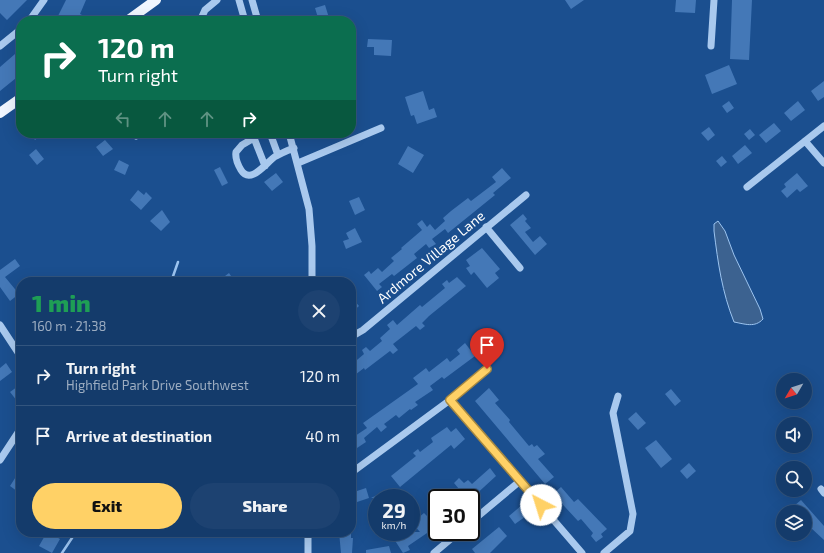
<!DOCTYPE html>
<html lang="en">
<head>
<meta charset="utf-8">
<style>
  :root { --surface:#143b6b; --page:#1d4271; --text:#f1f3f6; --muted:#9dadc1; --line:#33557e; --accent:#ffd166 }
  body { margin:0; font-family:"Exo 2",sans-serif; background:var(--page); color:var(--text); height:100vh; display:flex; flex-direction:column; font-size:15px; white-space:nowrap }
  * { box-sizing:border-box; margin:0 }
  p { font-size:13px; color:var(--muted) }
  .icon { flex:none; width:22px; height:22px; fill:none; stroke:currentColor; stroke-width:2; stroke-linecap:round; stroke-linejoin:round }
  .map { position:relative; flex:1; overflow:hidden }
  .drawer { position:absolute; left:16px; top:277px; width:340px; height:260px; display:flex; flex-direction:column; background:var(--surface); border-radius:16px; box-shadow:0 4px 16px #0002,0 0 0 1px var(--line) }
  .drawer>* { flex:none }
  .hud { position:absolute; left:16px; top:16px; width:340px; height:122px; border-radius:16px; box-shadow:0 4px 16px #0002,0 0 0 1px var(--line); background:#0b6e4f; color:#fff; overflow:hidden }
  .needle { width:26px; rotate:231deg }
  .controls { position:absolute; left:776px; top:373px; display:grid; gap:8px }
  .controls a { display:grid; place-items:center; width:36px; height:36px; border-radius:50%; background:var(--surface); box-shadow:0 4px 16px #0002,0 0 0 1px var(--line); font-size:20px }
  .speed { position:absolute; left:368px; top:489px; display:flex; gap:8px; font-size:20px; font-weight:700; text-align:center }
  .speed>* { display:grid; place-content:center; width:52px; height:52px; border-radius:50%; background:var(--surface); box-shadow:0 4px 16px #0002,0 0 0 1px var(--line); line-height:1 }
  .speed small { font-size:10px; font-weight:400 }
  .speed .limit { border:2px solid #111; border-radius:6px; background:#fff; color:#111 }
  .pin { position:absolute; display:grid; place-items:center; width:34px; height:34px; color:#fff; margin:-41px -17px; border-radius:50% 50% 50% 0; rotate:-45deg; box-shadow:0 0 4px #0007 }
  .pin .icon { rotate:45deg }
  .me { position:absolute; width:44px; margin:-22px; rotate:320deg; stroke-linejoin:round; filter:drop-shadow(0 0 3px #0008) }
  .turn { display:flex; align-items:center; gap:14px; height:84px; padding:0 16px; font-size:18px }
  .turn .icon { width:52px; height:52px; stroke-width:2.5 }
  .turn b { display:block; font-size:28px; line-height:34px }
  .lanes { display:flex; align-items:center; height:38px; padding:0 16px; background:#0003; justify-content:center; gap:20px; direction:ltr }
  .lanes .off { opacity:.35 }
  .round { display:grid; place-items:center; flex:none; width:42px; height:42px; border-radius:21px; background:var(--page) }
  .headline { display:flex; align-items:center; justify-content:space-between; height:68px; padding:0 16px }
  h1 { font-size:24px; font-weight:800; line-height:30px; color:#1e9e55 }
  .cta { display:flex; gap:8px; margin-top:auto; padding:8px 16px }
  .cta a { flex:1; height:46px; border-radius:24px; background:var(--accent); color:#111; font-size:16px; font-weight:800; line-height:46px; text-align:center }
  .cta a+a { background:var(--page); color:var(--text) }
  ul { padding:0; list-style:none }
  li { display:flex; align-items:center; gap:12px; height:60px; padding:0 16px; border-top:1px solid var(--line) }
  li div { flex:1 }
  li b { display:block; font-size:15px }
  li em { font-style:normal }
  .map>svg:first-child { display:block }
</style>
</head>
<body>
<div class="map">
<svg width="824" height="553" viewBox="0 0 824 553">
  <rect width="100%" height="100%" fill="#1b4f8f"/>
  <path fill="#3c6290" stroke="#9cc4f0" d="M718,221l7,10 9,24 26,54 3,10c-8,9 -18,5 -29,3 -12,-30 -16,-59 -20,-91v-7z"/>
  <g fill="none" stroke-linecap="round" stroke-linejoin="round">
    <path stroke="#9cc4f0" stroke-width="2.5" d="M171,282l7,-20
      M62,553l14,-21"/>
  </g>
  <path fill="#4478b7" d="M0,0h27l-20,20 -7,-7z
    M66,0h20l-6,14 4,2 -3,5h-18l-6,-3z
    M565,0h19l-13,9z
    M676,0h20l-1,13 -20,-1z
    M732,0h20l-3,60 -19,-1z
    M325,5l5,16h-11l-4,-13z
    M368,39l24,1 -1,16 -17,-1v-8h-7z
    M15,54l6,7v13l-21,17v-24z
    M729,65l8,19 -25,10 -7,-19z
    M824,81v16l-6,4 -7,-10z
    M423,91l6,19 5,-2 3,9 -20,7 -3,-9 -3,1 -6,-19z
    M729,101l5,7 -7,5 -5,-7z
    M798,101l7,9 -14,11 -7,-8z
    M774,123l7,8 -15,12 -7,-8z
    M709,127l6,8 -7,6 -7,-8z
    M750,129l5,6 -6,5 -5,-6z
    M30,133h14l-9,7z
    M105,140l8,9 -10,7 -7,-9z
    M745,145l7,8 -14,11 -6,-8z
    M408,146l16,9 -11,18 -15,-9z
    M36,149l8,10 -7,6 -8,-10z
    M722,156l5,6 -6,5 -5,-6z
    M119,160l10,5 -4,10 -11,-5z
    M220,167l8,16 -6,3 -8,-16z
    M502,168l9,10 -18,15 2,2 -47,38 -3,-4 -13,10 4,5 -7,4 -3,-4 -12,10 3,4 -23,18 -2,-2 -13,10 3,3 -5,4 -13,-16 5,-4 2,3 7,-6 4,4 12,-11 -3,-3 11,-9 -1,-1 21,-18 -5,-6 5,-4 5,7 3,-3 5,6 10,-9 -2,-3 8,-7 17,-13 3,3 25,-19 -4,-5z
    M276,173l7,9 -11,9 -8,-9z
    M797,173l11,13 -8,6 -3,-3 -10,9 -6,-7 5,-4 -2,-3z
    M138,190l6,5 2,-3 6,6 -11,12 -11,-10z
    M359,197l6,13 -10,5 -6,-14z
    M162,210l8,12 -9,9 -11,-10z
    M523,214l4,5 -2,2 6,7 -6,4 8,10 7,-6 7,8 -12,11 -25,-30z
    M355,228l7,14 -16,7 -3,-8 6,-2 -3,-6z
    M482,248l18,21 -5,4 4,5 -12,10 -13,-16 -3,3 -5,-7 4,-2 -4,-6z
    M15,259l5,7 -15,11 14,17 -9,7 -10,-14v-17z
    M229,273l6,9h-18z
    M457,277l9,9 -37,30 -7,7 3,3 -5,4 -4,-4 -23,18 5,6 -5,4 -3,-3 -25,19 -1,-2 -13,10v-13l13,-11 -2,-4 4,-3 4,4 12,-10 -2,-3 10,-9 -3,-4 6,-5 4,5 23,-20 2,2 23,-19 -3,-4 5,-4 2,3z
    M351,297l8,9 -8,7z
    M465,343l10,13 -31,23 -2,-2 -12,9 3,4 -18,12 3,3 -7,5 -1,-1 -11,9 -3,-3 -12,9 3,3 -6,5 -4,-5 -13,11 2,4 -12,8 -3,-4v-16l4,6 12,-8 -4,-5 55,-39 -5,-6 13,-10 3,4 18,-14 3,4 10,-8 -3,-4z
    M6,363l6,9 -12,9v-13z
    M21,384v14l-4,3 -7,-9z
    M489,388l10,12 -4,3 15,17 -1,2 20,24 3,-2 2,3 3,-2 8,9 -7,5 16,18 -9,7 -70,-83z
    M671,389l10,12 -6,5 -10,-12z
    M636,412l10,11 -8,7 -10,-11z
    M447,427l4,5 5,-4 9,11 -11,10 -3,-4 -51,42 -9,-11 25,-20 -3,-3 5,-4 2,3 13,-10 -2,-4z
    M656,440l16,19 -11,9 -16,-20z
    M689,463l7,8 -9,8 -7,-8z
    M490,468l6,8 -24,22h-21l8,-9 -5,-6 5,-5 5,5 4,-3 4,4z
    M17,475l4,3v16l-11,-8z
    M561,487l13,15 4,-3 29,30 -6,5 2,3 -7,5 -5,-6 2,-3 -12,-14 -3,2 -25,-27z
    M366,488l3,10 -15,5 -3,-10z
    M385,491l1,2 4,-2 3,7h-22z
    M801,500l23,26v14l-14,-13 2,-2 -7,-7v-6h-5l-6,-6z
    M522,505l7,9 -14,10 -6,-8z
    M437,509v10l-10,9 3,3 -22,15 2,4 -7,3 -9,-14 10,-7h16l-8,-9 12,-10 4,4z
    M499,527l8,9 -17,17h-15l-3,-4z
    M47,532l13,7 -8,14 -13,-7z
    M339,532h12v6h2l-1,15h-11z
    M389,546l2,7h-25v-3z"/>
  <g fill="none" stroke-linecap="round" stroke-linejoin="round">
    <path stroke="#a9c9ee" stroke-width="7" d="M239,0l6,21
      M252,0l6,21
      M29,21l15,-21
      M200,21l5,-11 12,-10
      M0,46l21,-17
      M711,46l3,-46
      M132,133l4,3
      M270,133l8,22
      M289,133l20,76 3,37v36
      M805,141l19,22
      M298,163l83,-35
      M265,166l-11,-28 -12,7 -6,7c-1,6 2,13 5,18 10,16 26,-9 35,-14 6,-3 12,-6 18,-8
      M747,187l77,-61
      M486,227l34,41
      M0,325l21,32
      M351,337l12,-7 163,-135
      M450,400l132,153
      M0,460l21,-32
      M351,473l99,-73 37,-31
      M821,489l3,4
      M471,522l49,-41
      M308,553v-21
      M434,553l25,-21
      M604,553l26,-22 3,-17 -20,-101 5,-17"/>
    <path stroke="#f0f6ff" stroke-width="10" d="M127,21l29,-21
      M0,113l21,-15"/>
  </g>
  <g fill="none" stroke-linecap="round" stroke-linejoin="round">
    <defs>
      <path id="route" d="M487,369l-37,31 91,105"/>
    </defs>
    <use href="#route" stroke="#a68842" stroke-width="10"/>
    <use href="#route" stroke="#ffd166" stroke-width="7"/>
  </g>
  <g text-anchor="middle" stroke-width="3.5" stroke-linejoin="round" paint-order="stroke">
    <g font-size="14" fill="#fff" stroke="#1b4f8f">
      <text transform="translate(431 257) rotate(-40)" y="5">Ardmore Village Lane</text>
    </g>
  </g>
</svg>
<div class="controls">
<a><svg class="needle" viewBox="-14 -14 28 28"><path d="M0-13l5 13h-10z" fill="#e53935"/><path d="M0 13l5-13h-10z" fill="#9dadc1"/></svg></a>
<a><svg class="icon" aria-label="sound" viewBox="0 0 24 24"><path d="M4 9h4l5-4v14l-5-4H4zM17 9q2 3 0 6"/></svg></a>
<a><svg class="icon" aria-label="search" viewBox="0 0 24 24"><circle cx="10" cy="10" r="6"/><path d="M15 15l6 6"/></svg></a>
<a><svg class="icon" aria-label="layers" viewBox="0 0 24 24"><path d="M12 4l9 5-9 5-9-5zM3 14l9 5 9-5"/></svg></a>
</div>
<div class="speed"><div>29<small>km/h</small></div><div class="limit">30</div></div>
<div class="pin" style="left:487px;top:369px;background:#d93025"><svg class="icon" aria-label="arrive" viewBox="0 0 24 24"><path d="M6 21V4h12l-3 4 3 4H6"/></svg></div>
<svg class="me" style="left:541px;top:505px" viewBox="-20 -20 40 40"><circle r="19" fill="#fff"/><path d="M0-13L10 11 0 6-10 11z" fill="#ffd166"/></svg>
<div class="hud">
<div class="turn"><svg class="icon" aria-label="right" viewBox="0 0 24 24"><path d="M7 20v-9h11M14 6l5 5-5 5"/></svg><div><b>120 m</b>Turn right</div></div>
<div class="lanes"><svg class="icon off" aria-label="left" viewBox="0 0 24 24"><path d="M17 20v-9H6M10 6l-5 5 5 5"/></svg><svg class="icon off" aria-label="ahead" viewBox="0 0 24 24"><path d="M12 20V5M6 11l6-6 6 6"/></svg><svg class="icon off" aria-label="ahead" viewBox="0 0 24 24"><path d="M12 20V5M6 11l6-6 6 6"/></svg><svg class="icon" aria-label="right" viewBox="0 0 24 24"><path d="M7 20v-9h11M14 6l5 5-5 5"/></svg></div>
</div>
<section class="drawer">
<div class="headline"><div><h1>1 min</h1><p>160 m · 21:38</p></div><a class="round"><svg class="icon" aria-label="close" viewBox="0 0 24 24"><path d="M6 6l12 12M18 6L6 18"/></svg></a></div>
<ul>
<li><svg class="icon" aria-label="right" viewBox="0 0 24 24"><path d="M7 20v-9h11M14 6l5 5-5 5"/></svg><div><b>Turn right</b><p>Highfield Park Drive Southwest</p></div><em>120 m</em></li>
<li><svg class="icon" aria-label="arrive" viewBox="0 0 24 24"><path d="M6 21V4h12l-3 4 3 4H6"/></svg><div><b>Arrive at destination</b></div><em>40 m</em></li>
</ul>
<div class="cta"><a>Exit</a><a>Share</a></div>
</section>
</div>
</body>
</html>
